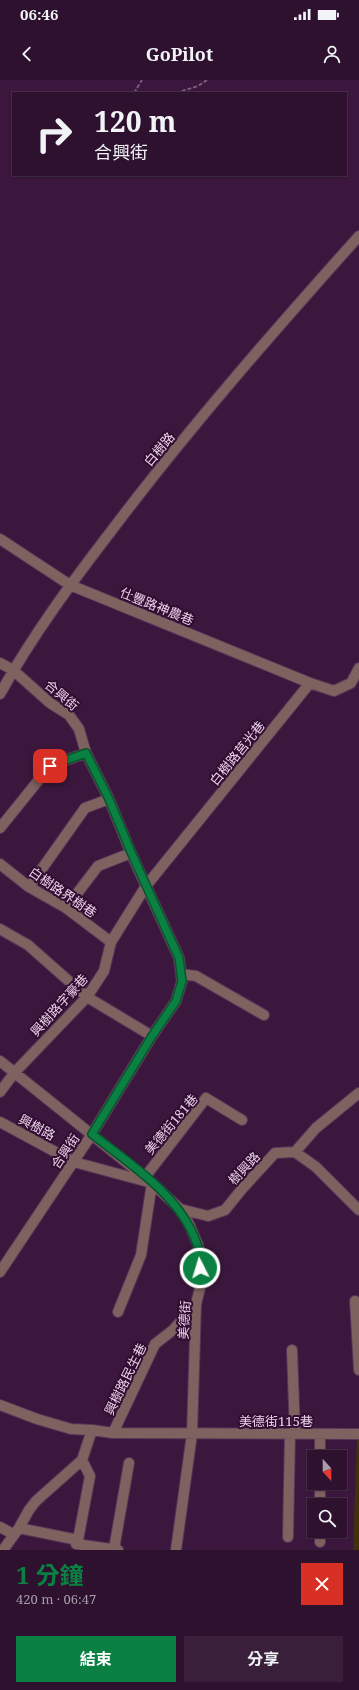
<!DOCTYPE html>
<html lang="zh-TW">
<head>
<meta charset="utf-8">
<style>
  :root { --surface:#2d112e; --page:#391f3a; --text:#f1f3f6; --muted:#a79daa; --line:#48314a; --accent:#0b8043 }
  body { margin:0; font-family:"Noto Serif","Noto Sans TC",serif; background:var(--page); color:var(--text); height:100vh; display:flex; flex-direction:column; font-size:15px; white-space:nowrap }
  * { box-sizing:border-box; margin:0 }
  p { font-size:13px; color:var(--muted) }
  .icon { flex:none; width:22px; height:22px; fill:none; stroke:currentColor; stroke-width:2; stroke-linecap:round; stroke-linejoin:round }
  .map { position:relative; height:1470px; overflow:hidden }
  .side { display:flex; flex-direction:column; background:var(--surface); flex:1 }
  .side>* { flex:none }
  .hud { position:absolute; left:12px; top:12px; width:335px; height:84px; border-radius:0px; box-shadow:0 1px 3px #0004,0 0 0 1px var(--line); background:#2d112e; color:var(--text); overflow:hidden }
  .needle { width:26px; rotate:159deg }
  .tools { position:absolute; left:307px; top:1370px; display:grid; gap:8px }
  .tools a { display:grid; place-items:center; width:40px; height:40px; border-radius:0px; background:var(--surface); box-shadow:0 1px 3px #0004,0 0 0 1px var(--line); font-size:20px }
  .pin { position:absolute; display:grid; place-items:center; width:34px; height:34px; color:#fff; margin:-17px; border-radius:8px; box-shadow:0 2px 6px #0006 }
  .me { position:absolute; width:44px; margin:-22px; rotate:355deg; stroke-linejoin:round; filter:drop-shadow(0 0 3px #0008) }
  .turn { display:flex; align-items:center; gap:14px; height:84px; padding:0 16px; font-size:18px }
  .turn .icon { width:52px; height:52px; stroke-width:2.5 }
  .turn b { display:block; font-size:28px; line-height:34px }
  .round { display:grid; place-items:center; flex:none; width:42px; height:42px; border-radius:0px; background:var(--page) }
  .overview { display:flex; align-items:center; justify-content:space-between; height:68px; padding:0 16px }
  h1 { font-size:24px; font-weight:700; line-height:30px; color:var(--accent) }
  .cta { display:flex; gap:8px; margin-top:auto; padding:8px 16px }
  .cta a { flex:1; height:46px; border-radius:0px; background:var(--accent); color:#fff; font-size:16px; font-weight:700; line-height:46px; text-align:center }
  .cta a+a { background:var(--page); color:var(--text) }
  .status { display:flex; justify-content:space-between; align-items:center; height:28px; padding:0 20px; background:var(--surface); direction:ltr }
  .status svg { height:11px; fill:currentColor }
  header { display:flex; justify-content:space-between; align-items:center; height:52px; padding:0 16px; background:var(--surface); font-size:18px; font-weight:700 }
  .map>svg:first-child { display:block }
</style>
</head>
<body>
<div class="status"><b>06:46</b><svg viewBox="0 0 49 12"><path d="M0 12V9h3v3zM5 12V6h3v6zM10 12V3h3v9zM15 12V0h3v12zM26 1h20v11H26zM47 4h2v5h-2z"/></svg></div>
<header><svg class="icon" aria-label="back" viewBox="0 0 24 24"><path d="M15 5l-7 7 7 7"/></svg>GoPilot<svg class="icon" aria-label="person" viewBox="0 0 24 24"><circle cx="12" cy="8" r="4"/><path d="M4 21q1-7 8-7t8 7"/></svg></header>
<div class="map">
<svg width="359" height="1470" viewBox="0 0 359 1470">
  <rect width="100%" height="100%" fill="#3c173d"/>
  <path fill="#41310a" d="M357,1360h2v110h-6z"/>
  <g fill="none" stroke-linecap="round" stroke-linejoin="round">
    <defs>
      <path id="minor" d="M0,459l70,46 240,98 24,8 17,-8 8,-15
        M0,583l13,7 37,33 19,12 10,14 7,24 23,46 22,54 48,105 3,23 -6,20 -24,35 -60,98 -92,138
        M0,614c32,-58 72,-112 112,-164 77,-102 162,-199 247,-294
        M0,748l50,-62 36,-13
        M0,784l29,23 37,21 45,34
        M29,807l56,-79 24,-9
        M66,828l32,-42 33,-13
        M0,849l28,16 59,52 65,39
        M181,894l15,2 68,39
        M0,981l152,122 28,26 9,15 9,21 4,35 -6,24 -4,130 -16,116
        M0,1012l15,-20 72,-75 17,-26 7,-29 35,-56 164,-203
        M0,1042l74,40 78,21 -11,72 -23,57
        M295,1072l21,-24 43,-35
        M145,1097l61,-79 36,22
        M180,1129l28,7 17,-6 17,-21 33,-36 20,-1 21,15 43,43
        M355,1221l4,69
        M292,1270l3,84
        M0,1325l37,14 34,10 21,1 21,3 246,1
        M113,1353l42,-89 18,-14 23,-26
        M320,1377v-23
        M320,1425v-22
        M0,1447l13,7
        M19,1448l59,12 -2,4 42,6
        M288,1457l2,-103
        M78,1460l12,-64 -8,-16
        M320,1462v-11
        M114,1469l15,-86
        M3,1470l16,-22 10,-18 7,-9 46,-41 10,-30"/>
    </defs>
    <use href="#minor" stroke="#583559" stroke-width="12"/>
    <path stroke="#7e5d7e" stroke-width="2" stroke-dasharray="4 2" stroke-linecap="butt" d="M134,13l8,-13
      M176,13l22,-7 9,-6"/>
    <use href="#minor" stroke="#7e625f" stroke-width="10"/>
  </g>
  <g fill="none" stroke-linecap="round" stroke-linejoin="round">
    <defs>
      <path id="route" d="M50,686l36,-13 23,46 22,53 48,106 3,23 -6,20 -24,35 -60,98c39,31 88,61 105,110 3,7 3,17 3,24"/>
    </defs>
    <use href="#route" stroke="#07532c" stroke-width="10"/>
    <use href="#route" stroke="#0b8043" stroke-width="7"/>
  </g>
  <g text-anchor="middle" stroke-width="4" stroke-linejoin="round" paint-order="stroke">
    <g font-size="13" fill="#ebd3ea" stroke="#310d32">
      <text transform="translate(159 369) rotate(-50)" y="5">白樹路</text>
      <text transform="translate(157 526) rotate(22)" y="5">仕豐路神農巷</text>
      <text transform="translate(62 615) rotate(40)" y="5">合興街</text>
      <text transform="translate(237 673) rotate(-51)" y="5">白樹路莒光巷</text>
      <text transform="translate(63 812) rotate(34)" y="5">白樹路界樹巷</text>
      <text transform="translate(59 925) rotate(-48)" y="5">興樹路字豪巷</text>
      <text transform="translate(171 1044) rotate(-50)" y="5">美德街181巷</text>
      <text transform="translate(37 1047) rotate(28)" y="5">興樹路</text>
      <text transform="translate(65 1071) rotate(-56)" y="5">合興街</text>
      <text transform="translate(244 1088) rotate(-47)" y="5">樹興路</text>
      <text transform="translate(184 1240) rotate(-86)" y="5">美德街</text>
      <text transform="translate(125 1299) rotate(-64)" y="5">興樹路民生巷</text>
      <text x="276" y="1346">美德街115巷</text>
    </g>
  </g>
</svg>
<div class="tools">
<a><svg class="needle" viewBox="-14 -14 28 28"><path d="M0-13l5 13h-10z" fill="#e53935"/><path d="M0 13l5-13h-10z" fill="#a79daa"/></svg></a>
<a><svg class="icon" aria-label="search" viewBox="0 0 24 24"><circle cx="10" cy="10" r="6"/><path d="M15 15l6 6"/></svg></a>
</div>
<div class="pin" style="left:50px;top:686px;background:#d93025"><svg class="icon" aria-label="arrive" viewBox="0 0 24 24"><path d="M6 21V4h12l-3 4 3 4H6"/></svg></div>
<svg class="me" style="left:200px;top:1188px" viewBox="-20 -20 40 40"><circle r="17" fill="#0b8043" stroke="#fff" stroke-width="3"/><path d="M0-11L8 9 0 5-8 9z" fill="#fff"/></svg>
<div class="hud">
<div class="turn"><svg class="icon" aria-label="right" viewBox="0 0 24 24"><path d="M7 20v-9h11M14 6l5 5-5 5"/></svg><div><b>120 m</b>合興街</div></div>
</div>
</div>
<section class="side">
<div class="overview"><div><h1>1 分鐘</h1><p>420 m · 06:47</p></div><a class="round" style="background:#d93025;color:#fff"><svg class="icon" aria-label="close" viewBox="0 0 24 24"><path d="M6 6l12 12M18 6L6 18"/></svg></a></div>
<div class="cta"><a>結束</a><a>分享</a></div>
</section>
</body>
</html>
